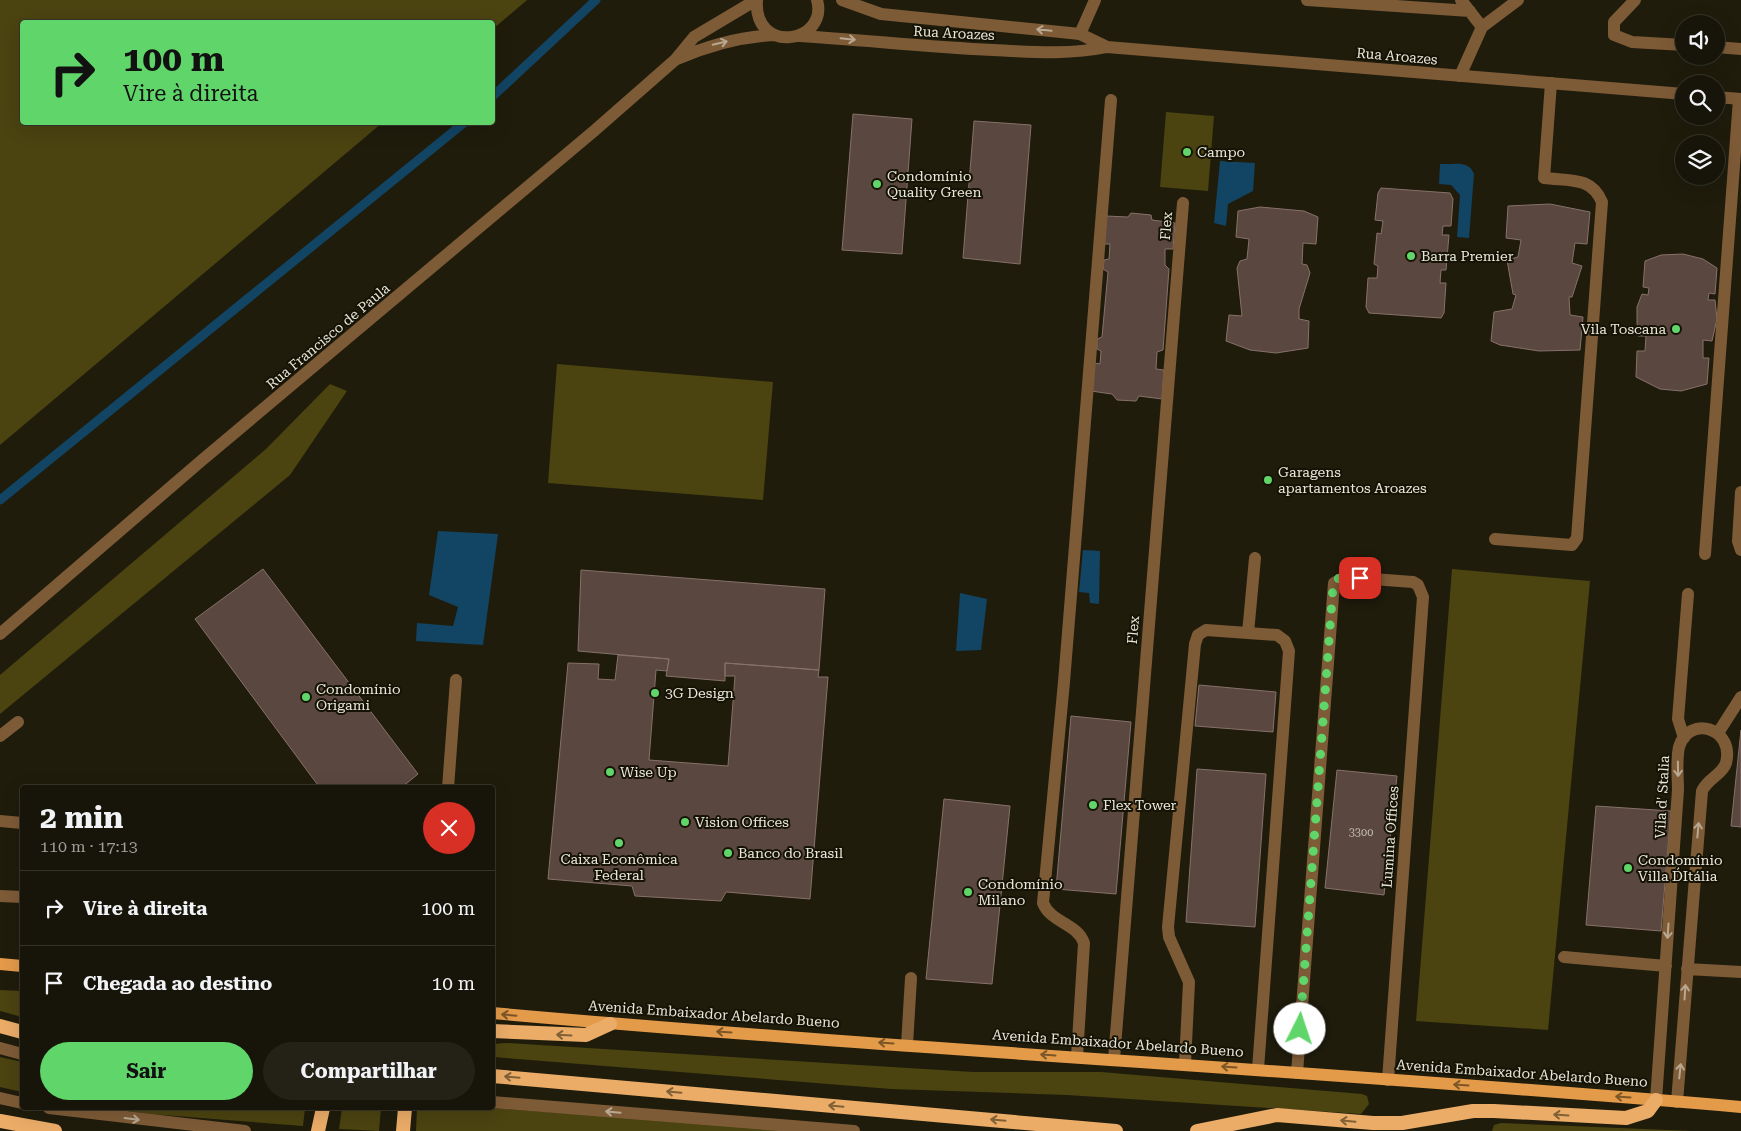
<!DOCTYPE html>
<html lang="pt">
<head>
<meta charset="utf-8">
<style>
  :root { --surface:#171509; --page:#242217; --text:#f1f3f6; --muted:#9e9f9c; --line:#36342a; --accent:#60d56a }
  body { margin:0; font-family:"Roboto Serif",serif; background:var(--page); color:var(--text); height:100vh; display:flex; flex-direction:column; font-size:19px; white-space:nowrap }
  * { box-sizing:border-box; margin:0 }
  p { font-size:16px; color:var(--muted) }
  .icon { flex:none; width:28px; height:28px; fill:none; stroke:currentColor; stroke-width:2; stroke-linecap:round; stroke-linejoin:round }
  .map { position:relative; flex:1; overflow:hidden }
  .drawer { position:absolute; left:20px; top:785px; width:475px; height:325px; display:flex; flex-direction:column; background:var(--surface); border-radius:5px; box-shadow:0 5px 20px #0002,0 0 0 1px var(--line) }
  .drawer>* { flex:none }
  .banner { position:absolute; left:20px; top:20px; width:475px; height:105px; border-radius:5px; box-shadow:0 5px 20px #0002,0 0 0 1px var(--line); background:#60d56a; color:#111; overflow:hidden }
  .buttons { position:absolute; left:1675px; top:15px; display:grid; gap:10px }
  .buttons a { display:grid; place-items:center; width:50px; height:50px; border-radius:50%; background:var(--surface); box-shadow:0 5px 20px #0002,0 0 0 1px var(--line); font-size:25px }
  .pin { position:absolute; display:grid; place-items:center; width:42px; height:42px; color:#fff; margin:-21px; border-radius:10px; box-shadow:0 2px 8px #0006 }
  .me { position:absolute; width:55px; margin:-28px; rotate:4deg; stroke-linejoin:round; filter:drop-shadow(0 0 4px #0008) }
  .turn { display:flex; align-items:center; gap:18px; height:105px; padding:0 20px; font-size:22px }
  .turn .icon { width:65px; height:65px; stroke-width:2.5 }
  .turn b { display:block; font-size:35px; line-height:42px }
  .round { display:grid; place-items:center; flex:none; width:52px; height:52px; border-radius:26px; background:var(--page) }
  .summary { display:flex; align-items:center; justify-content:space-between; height:85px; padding:0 20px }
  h1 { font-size:30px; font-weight:700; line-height:38px }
  .action { display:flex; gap:10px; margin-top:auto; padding:10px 20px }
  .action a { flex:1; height:58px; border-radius:30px; background:var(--accent); color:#111; font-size:20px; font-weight:700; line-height:58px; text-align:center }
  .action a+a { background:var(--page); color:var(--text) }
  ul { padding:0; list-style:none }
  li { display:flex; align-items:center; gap:15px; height:75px; padding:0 20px; border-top:1px solid var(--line) }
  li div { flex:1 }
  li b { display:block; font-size:19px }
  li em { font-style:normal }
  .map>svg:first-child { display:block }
</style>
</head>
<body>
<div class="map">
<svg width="1741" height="1131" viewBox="0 0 1741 1131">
  <rect width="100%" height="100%" fill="#1f1c0c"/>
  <path fill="#4b4310" d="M0,0h527l-34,29 -1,-7h-470v100l360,1 -382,322z
    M1166,112l48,4 -6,75 -48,-4z
    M557,364l216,18 -10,118 -215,-17z
    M330,384l17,7 -57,84 -290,239v-39l266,-226z
    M1452,569l138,12 -42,449 -132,-9z
    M0,990l22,1v26l-22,-6z
    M506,1043l467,29h128l261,22 5,2 2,8 -8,10 -294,-19 -176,-6 -398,-32 -1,-13z
    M0,1057l22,5v30l-22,-5z
    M104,1108h201l-2,18 -153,-12z
    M342,1108h39l-2,23 -40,-2z
    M417,1108h75l318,23h-394z
    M1501,1123l191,8h-200l2,-6z"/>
  <path fill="#124463" d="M1220,161l35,2 -2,28 -25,13 -2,22 -12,-3z
    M1440,164c13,1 29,-5 34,10l-5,64 -12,-1 3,-42 -9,-10 -12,-1z
    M438,531l60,3 -15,111 -67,-4 1,-18 36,3 5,-19 -29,-12z
    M1083,550l17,1 -1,53 -9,-1 -1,-10 -10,-1z
    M960,593l27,6 -6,51 -25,1z"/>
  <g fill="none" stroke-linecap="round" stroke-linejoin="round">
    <path stroke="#124463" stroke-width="9" d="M492,97l104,-97
      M0,500l465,-378"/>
  </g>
  <path fill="#5a4740" stroke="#87716a" d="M853,114l59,5 -10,135 -60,-4z
    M974,121l57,4 -11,139 -57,-6z
    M1381,188l69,5 3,6 -2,27h-8l-1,9h7l-3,35h-5l-1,13h6l-2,30 -3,5 -72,-5 -3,-6 2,-29h9l1,-12 -4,-2 3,-31 4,1 2,-13 -8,-1 3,-27z
    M1550,204l40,8 -3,32 -12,-1 -3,20 10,3 -10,31h-3l1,18 13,2 -3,33 -41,1 -39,-6 -9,-4 3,-29 18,-3 4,-14 -3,-1 -6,-34 11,-3 3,-17 -15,-2 2,-32z
    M1260,207l44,4 14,6 -2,27 -13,-1 -1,21 5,1 3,8 -11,36v10l10,2 -1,27 -32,5 -26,-3 -24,-9 3,-26 13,1 -5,-48 3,-7 7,-2 2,-20 -13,-2 2,-26z
    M1131,213l20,2 1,5 23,3 -2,26h-8v16l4,4 -6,81 -6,2 -1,17 8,1 -2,29 -23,-3 -3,5 -19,-1 -5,-6 -21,-3 3,-28 6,1 1,-13 -4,-2v-10l5,-2 6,-65 -5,-3 1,-9 5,-1 1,-15h-7l3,-28 22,1z
    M1683,254l20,5 14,9 -2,26 -6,-1 -1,7h7l2,19 -5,22 -9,-1v18h6l-2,26 -26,7 -21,-2 -24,-12 1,-26h8l1,-15h-8l-1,-14v-15l5,-13 6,1 1,-7 -6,-1 2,-26 16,-6z
    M263,569l155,205 -17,14h-81l-125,-169z
    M581,570l244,19 -6,81 -94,-7v18l-59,-5 3,-17 -91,-8z
    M618,655l51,4 -2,12 -11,-1 -7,90 79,6 7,-90h-10v-13l94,7 -1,7h10l-18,222 -84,-7 -5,9 -86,-5 -3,-10 -84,-7 20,-216 31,1 -1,15 17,1z
    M1199,685l77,7 -3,40 -78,-6z
    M1071,716l60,6 -15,172 -60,-5z
    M1741,730v97l-10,-1z
    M1197,769l69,5 -11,153 -69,-5z
    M1337,770l60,6 -13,119 -59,-7z
    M944,799l66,7 -18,178 -66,-5z
    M1596,806l75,5 -10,120 -75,-6z"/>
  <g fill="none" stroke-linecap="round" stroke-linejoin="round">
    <path stroke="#7e5b37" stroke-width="12" d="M1307,0l163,11
      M1461,0l21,27
      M1635,0l-21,22v13l18,7 52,3
      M1080,34l15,-34
      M1716,47l25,2
      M1460,76l22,-49 36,-27
      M1741,492l-3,49 3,9
      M1495,539l77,6 5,-7 25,-336c-11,-26 -33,-21 -58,-24l7,-95
      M1705,554l34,-455
      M0,736l18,-14
      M448,788l8,-108
      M0,821l22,2
      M0,896l22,1
      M0,1048l22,6
      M0,1098l22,5
      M492,1102l362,29
      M49,1108l196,23"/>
    <path stroke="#7e5b37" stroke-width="12" d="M842,0l39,14 199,20 27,13
      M800,36c64,4 129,11 193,14 39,2 76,5 114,-3l577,47
      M1716,97l25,2
      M1248,633l7,-75
      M1718,733l23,-36
      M1684,738l-6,-19 10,-125
      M1564,957l102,9
      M1687,969l54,3
      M907,1045l4,-67
      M1077,1057l7,-114c-7,-20 -33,-20 -41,-40l21,-221 47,-582
      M1114,1059l69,-856
      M1185,1064l4,-82 -20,-45 -1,-10 27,-283 3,-9 8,-5 71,5 8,6 4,10 -31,418
      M1297,1073l37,-490 11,-6 68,5 5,3 5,12 -35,483
      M1656,1100l22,-310c0,-14 -2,-29 1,-43 10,-33 56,-19 47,16 -4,12 -18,15 -24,28l-25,311"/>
    <path stroke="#7e5b37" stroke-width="12" d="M757,0c-4,56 72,43 60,0
      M677,59c32,-14 61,-22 96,-24
      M0,634l201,-173 393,-330 81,-71 19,-23 62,-37"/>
    <path stroke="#e39a49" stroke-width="12" d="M0,964l22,2
      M492,1013c416,37 833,58 1249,94"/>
    <path stroke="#ebac68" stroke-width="14" d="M0,1026l22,6
      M492,1031l94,4 24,-11
      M492,1076l624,55
      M0,1121l55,10
      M318,1131l5,-23
      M403,1131l2,-23
      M1197,1131l80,-16 96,8h29l71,-12h21l132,7 22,-7 8,-11"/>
  </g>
  <defs><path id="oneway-shaft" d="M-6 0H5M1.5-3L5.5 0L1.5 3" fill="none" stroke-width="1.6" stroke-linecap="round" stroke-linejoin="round" transform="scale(1.25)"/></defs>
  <g stroke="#b8a892">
    <use href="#oneway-shaft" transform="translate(1044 30) rotate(-174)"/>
    <use href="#oneway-shaft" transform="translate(848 39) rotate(6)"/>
    <use href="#oneway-shaft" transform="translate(720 43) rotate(-13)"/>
    <use href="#oneway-shaft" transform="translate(1678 769) rotate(89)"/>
    <use href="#oneway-shaft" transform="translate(1698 830) rotate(-85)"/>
    <use href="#oneway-shaft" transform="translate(1668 931) rotate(94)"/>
    <use href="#oneway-shaft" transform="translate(1685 992) rotate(-86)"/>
    <use href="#oneway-shaft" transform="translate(1680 1071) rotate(-84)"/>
    <use href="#oneway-shaft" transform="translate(613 1112) rotate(-175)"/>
    <use href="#oneway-shaft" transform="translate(132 1119) rotate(7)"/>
  </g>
  <g stroke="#7c5626">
    <use href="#oneway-shaft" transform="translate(509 1015) rotate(-175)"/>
    <use href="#oneway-shaft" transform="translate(724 1032) rotate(-176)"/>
    <use href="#oneway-shaft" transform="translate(886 1043) rotate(-176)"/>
    <use href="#oneway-shaft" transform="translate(1048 1055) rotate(-176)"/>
    <use href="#oneway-shaft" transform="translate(1229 1067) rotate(-176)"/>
    <use href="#oneway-shaft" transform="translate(1461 1085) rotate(-176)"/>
    <use href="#oneway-shaft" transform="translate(1623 1097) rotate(-176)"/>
  </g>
  <g stroke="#806036">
    <use href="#oneway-shaft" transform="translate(564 1035) rotate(-177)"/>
    <use href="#oneway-shaft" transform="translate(512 1077) rotate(-175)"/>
    <use href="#oneway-shaft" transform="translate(674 1092) rotate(-175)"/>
    <use href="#oneway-shaft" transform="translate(836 1106) rotate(-175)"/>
    <use href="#oneway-shaft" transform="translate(1561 1115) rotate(-176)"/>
    <use href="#oneway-shaft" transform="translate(998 1120) rotate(-175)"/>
    <use href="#oneway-shaft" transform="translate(1348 1121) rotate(-175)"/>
  </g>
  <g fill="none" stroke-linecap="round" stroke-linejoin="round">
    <path stroke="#60d56a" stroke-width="9" stroke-dasharray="0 16.2" d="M1300,1029l33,-442 1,-4 6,-6 20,1"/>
  </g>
  <g fill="#60d56a" stroke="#161304" stroke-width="2">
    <circle cx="1187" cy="152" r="5"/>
    <circle cx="877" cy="184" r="5"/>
    <circle cx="1411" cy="256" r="5"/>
    <circle cx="1676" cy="329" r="5"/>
    <circle cx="1268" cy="480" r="5"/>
    <circle cx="655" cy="693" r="5"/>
    <circle cx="306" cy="697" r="5"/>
    <circle cx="610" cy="772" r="5"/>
    <circle cx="1093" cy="805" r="5"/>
    <circle cx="685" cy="822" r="5"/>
    <circle cx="619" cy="843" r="5"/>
    <circle cx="728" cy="853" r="5"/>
    <circle cx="1628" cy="868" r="5"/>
    <circle cx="968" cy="892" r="5"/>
  </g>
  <g text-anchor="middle" stroke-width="4" stroke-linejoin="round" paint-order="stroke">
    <g font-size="11" fill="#c4bfb5">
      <text x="1361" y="836">3300</text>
    </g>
    <g font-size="14" fill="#e8e7dc" stroke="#161304">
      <text transform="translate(954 33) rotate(3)" y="5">Rua Aroazes</text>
      <text transform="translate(1397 56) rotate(5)" y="5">Rua Aroazes</text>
      <text transform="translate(1166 226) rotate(-85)" y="5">Flex</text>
      <text transform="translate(328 336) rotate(-40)" y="5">Rua Francisco de Paula</text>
      <text transform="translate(1133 630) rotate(-85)" y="5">Flex</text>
      <text transform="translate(1662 797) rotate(-87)" y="5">Vila d' Stalia</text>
      <text transform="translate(1390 837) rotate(-86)" y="5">Lumina Offices</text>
      <text transform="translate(714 1014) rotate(4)" y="5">Avenida Embaixador Abelardo Bueno</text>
      <text transform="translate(1118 1043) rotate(4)" y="5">Avenida Embaixador Abelardo Bueno</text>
      <text transform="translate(1522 1073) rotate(4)" y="5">Avenida Embaixador Abelardo Bueno</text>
    </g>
    <g font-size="14" fill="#e8e7dc" stroke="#161304" text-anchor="start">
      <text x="1197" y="157">Campo</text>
      <text x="887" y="181">Condomínio<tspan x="887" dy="16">Quality Green</tspan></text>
      <text x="1421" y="261">Barra Premier</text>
      <text x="1666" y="334" text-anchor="end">Vila Toscana</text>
      <text x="1278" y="477">Garagens<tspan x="1278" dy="16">apartamentos Aroazes</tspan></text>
      <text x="316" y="694">Condomínio<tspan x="316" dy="16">Origami</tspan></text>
      <text x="665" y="698">3G Design</text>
      <text x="620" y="777">Wise Up</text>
      <text x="1103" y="810">Flex Tower</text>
      <text x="695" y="827">Vision Offices</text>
      <text x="738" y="858">Banco do Brasil</text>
      <text x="619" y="864" text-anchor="middle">Caixa Econômica<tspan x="619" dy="16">Federal</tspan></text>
      <text x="1638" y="865">Condomínio<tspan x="1638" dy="16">Villa D´Itália</tspan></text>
      <text x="978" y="889">Condomínio<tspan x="978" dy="16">Milano</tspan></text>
    </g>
  </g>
</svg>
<div class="buttons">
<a><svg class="icon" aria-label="sound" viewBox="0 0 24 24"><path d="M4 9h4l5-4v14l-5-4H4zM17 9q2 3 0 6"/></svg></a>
<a><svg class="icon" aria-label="search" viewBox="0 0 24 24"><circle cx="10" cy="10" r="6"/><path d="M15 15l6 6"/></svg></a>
<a><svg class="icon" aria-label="layers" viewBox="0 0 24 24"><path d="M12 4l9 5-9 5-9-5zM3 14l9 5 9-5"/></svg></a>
</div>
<div class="pin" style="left:1360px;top:578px;background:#d93025"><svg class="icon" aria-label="arrive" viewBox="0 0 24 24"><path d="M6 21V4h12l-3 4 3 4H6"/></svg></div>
<svg class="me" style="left:1300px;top:1029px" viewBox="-20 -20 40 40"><circle r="19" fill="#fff"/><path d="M0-13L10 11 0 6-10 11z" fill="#60d56a"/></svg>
<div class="banner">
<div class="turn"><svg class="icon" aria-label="right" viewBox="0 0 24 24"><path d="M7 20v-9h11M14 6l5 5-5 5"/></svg><div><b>100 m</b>Vire à direita</div></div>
</div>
<section class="drawer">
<div class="summary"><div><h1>2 min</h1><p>110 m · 17:13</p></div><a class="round" style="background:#d93025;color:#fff"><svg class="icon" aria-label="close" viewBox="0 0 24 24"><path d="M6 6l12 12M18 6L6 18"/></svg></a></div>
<ul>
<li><svg class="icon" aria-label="right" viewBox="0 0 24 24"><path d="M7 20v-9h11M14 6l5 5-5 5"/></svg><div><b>Vire à direita</b></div><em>100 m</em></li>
<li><svg class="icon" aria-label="arrive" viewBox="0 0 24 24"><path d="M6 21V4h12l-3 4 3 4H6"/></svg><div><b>Chegada ao destino</b></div><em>10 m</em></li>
</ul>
<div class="action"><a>Sair</a><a>Compartilhar</a></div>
</section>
</div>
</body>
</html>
